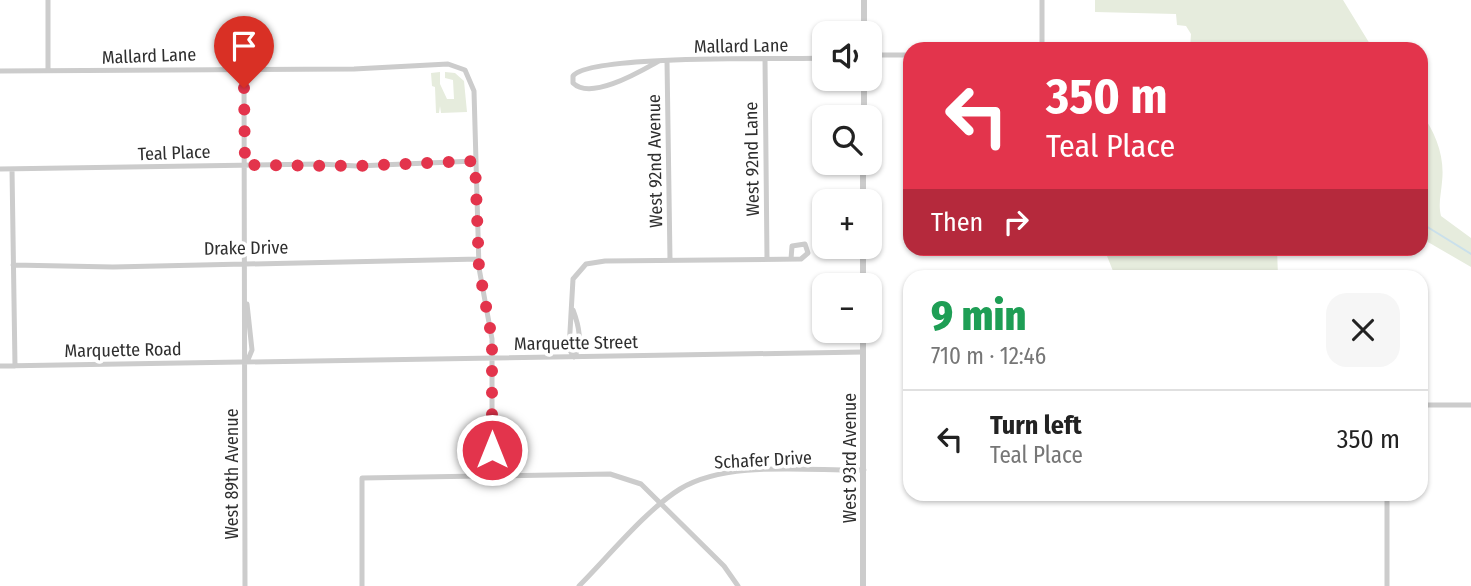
<!DOCTYPE html>
<html lang="en">
<head>
<meta charset="utf-8">
<style>
  :root { --surface:#fff; --page:#f6f6f6; --text:#222; --muted:#767676; --line:#e0e0e0 }
  body { margin:0; font-family:"Fira Sans Condensed",sans-serif; background:var(--page); color:var(--text); height:100vh; display:flex; flex-direction:column; font-size:26px; white-space:nowrap }
  * { box-sizing:border-box; margin:0 }
  p { font-size:23px; color:var(--muted) }
  .icon { flex:none; width:38px; height:38px; fill:none; stroke:currentColor; stroke-width:2; stroke-linecap:round; stroke-linejoin:round }
  .map { position:relative; flex:1; overflow:hidden }
  .details { position:absolute; left:903px; top:270px; width:525px; height:231px; display:flex; flex-direction:column; background:var(--surface); border-radius:21px; box-shadow:0 2px 5px #0004 }
  .details>* { flex:none }
  .banner { position:absolute; left:903px; top:42px; width:525px; height:214px; border-radius:21px; box-shadow:0 2px 5px #0004; background:#e3344c; color:#fff; overflow:hidden }
  .buttons { position:absolute; left:812px; top:21px; display:grid; gap:14px }
  .buttons a { display:grid; place-items:center; width:70px; height:70px; border-radius:14px; background:var(--surface); box-shadow:0 2px 5px #0004; font-size:35px }
  .pin { position:absolute; display:grid; place-items:center; width:60px; height:60px; color:#fff; margin:-72px -30px; border-radius:50% 50% 50% 0; rotate:-45deg; box-shadow:0 0 7px #0007 }
  .pin .icon { rotate:45deg }
  .me { position:absolute; width:77px; margin:-38px; rotate:0deg; stroke-linejoin:round; filter:drop-shadow(0 0 5px #0008) }
  .turn { display:flex; align-items:center; gap:24px; height:147px; padding:0 28px; font-size:32px }
  .turn .icon { width:91px; height:91px; stroke-width:2.5 }
  .turn b { display:block; font-size:49px; line-height:60px }
  .then { display:flex; align-items:center; height:66px; padding:0 28px; background:#0003; gap:14px; font-size:26px }
  .round { display:grid; place-items:center; flex:none; width:74px; height:74px; border-radius:21px; background:var(--page) }
  .summary { display:flex; align-items:center; justify-content:space-between; height:119px; padding:0 28px }
  h1 { font-size:42px; font-weight:800; line-height:52px; color:#1e9e55 }
  ul { padding:0; list-style:none }
  li { display:flex; align-items:center; gap:21px; height:98px; padding:0 28px; border-top:2px solid var(--line) }
  li div { flex:1 }
  li b { display:block; font-size:26px }
  li em { font-style:normal }
  .map>svg:first-child { display:block }
</style>
</head>
<body>
<div class="map">
<svg width="1471" height="586" viewBox="0 0 1471 586">
  <rect width="100%" height="100%" fill="#fff"/>
  <path fill="#e6ecdd" d="M1095,0h248l30,49h-183l1,-15 -5,-8 -9,-1 -1,-11 -81,-2z
    M440,72v12l7,15h7l-1,-19 -8,-2v-6l10,1 9,8 3,31 -26,1 -1,-7 -1,7h-3l-1,-26 -3,-1 -1,-13z
    M1421,113c15,20 24,44 21,69 -1,13 -4,22 -1,34l30,22v29l-50,-29z
    M1114,249h163l1,27h-163l-8,-20z"/>
  <g fill="none" stroke-linecap="round" stroke-linejoin="round">
    <path stroke="#cae0eb" stroke-width="2" d="M1421,223l50,31"/>
    <path stroke="#ccc" stroke-width="5" d="M1042,0v49
      M1171,49l7,-1
      M870,55h40
      M765,59l2,200
      M659,61c-18,10 -68,40 -86,22v-7c16,-22 213,-16 251,-18
      M667,61l3,199
      M244,68l1,518
      M48,70v-70
      M0,71l354,-2 94,-5 17,6 9,21 5,177 13,71v137
      M0,169l320,-5 37,2 118,-5
      M12,169l3,197
      M13,265l100,2 366,-8
      M573,310c6,16 10,33 1,47
      M574,357l-5,-8 4,-70 13,-15 19,-3 196,-2 7,-6 -3,-9 -13,2 -1,13
      M247,362l5,-12 -5,-46
      M0,366l863,-14
      M1421,405h50
      M362,586v-108l248,-4 31,10 83,82 14,20
      M579,586c29,-29 67,-76 101,-97 47,-29 129,-18 184,-19
      M1387,586v-92"/>
    <path stroke="#ccc" stroke-width="6" d="M864,33v-33
      M864,117v-38
      M863,201v-38
      M863,285v-38
      M863,331v255"/>
  </g>
  <g fill="none" stroke-linecap="round" stroke-linejoin="round">
    <path stroke="#e3344c" stroke-width="12" stroke-dasharray="0 21.6" d="M244,88l1,77 112,1 118,-5 4,107 13,71v111"/>
  </g>
  <g text-anchor="middle" stroke-width="7" stroke-linejoin="round" paint-order="stroke">
    <g font-size="18" fill="#2f2f2f" stroke="#fff">
      <text transform="translate(741 46) rotate(-1)" y="6">Mallard Lane</text>
      <text transform="translate(149 56) rotate(-2)" y="6">Mallard Lane</text>
      <text transform="translate(174 153) rotate(-2)" y="6">Teal Place</text>
      <text transform="translate(752 159) rotate(-91)" y="6">West 92nd Lane</text>
      <text transform="translate(655 161) rotate(-91)" y="6">West 92nd Avenue</text>
      <text transform="translate(246 248) rotate(-1)" y="6">Drake Drive</text>
      <text transform="translate(576 343) rotate(-1)" y="6">Marquette Street</text>
      <text transform="translate(123 350) rotate(-1)" y="6">Marquette Road</text>
      <text transform="translate(850 458) rotate(-90)" y="6">West 93rd Avenue</text>
      <text transform="translate(763 460) rotate(-3)" y="6">Schafer Drive</text>
      <text transform="translate(232 474) rotate(-90)" y="6">West 89th Avenue</text>
    </g>
  </g>
</svg>
<div class="buttons">
<a><svg class="icon" aria-label="sound" viewBox="0 0 24 24"><path d="M4 9h4l5-4v14l-5-4H4zM17 9q2 3 0 6"/></svg></a>
<a><svg class="icon" aria-label="search" viewBox="0 0 24 24"><circle cx="10" cy="10" r="6"/><path d="M15 15l6 6"/></svg></a>
<a>+</a>
<a>−</a>
</div>
<div class="pin" style="left:244px;top:88px;background:#d93025"><svg class="icon" aria-label="arrive" viewBox="0 0 24 24"><path d="M6 21V4h12l-3 4 3 4H6"/></svg></div>
<svg class="me" style="left:492px;top:450px" viewBox="-20 -20 40 40"><circle r="17" fill="#e3344c" stroke="#fff" stroke-width="3"/><path d="M0-11L8 9 0 5-8 9z" fill="#fff"/></svg>
<div class="banner">
<div class="turn"><svg class="icon" aria-label="left" viewBox="0 0 24 24"><path d="M17 20v-9H6M10 6l-5 5 5 5"/></svg><div><b>350 m</b>Teal Place</div></div>
<div class="then">Then<svg class="icon" aria-label="right" viewBox="0 0 24 24"><path d="M7 20v-9h11M14 6l5 5-5 5"/></svg></div>
</div>
<section class="details">
<div class="summary"><div><h1>9 min</h1><p>710 m · 12:46</p></div><a class="round"><svg class="icon" aria-label="close" viewBox="0 0 24 24"><path d="M6 6l12 12M18 6L6 18"/></svg></a></div>
<ul>
<li><svg class="icon" aria-label="left" viewBox="0 0 24 24"><path d="M17 20v-9H6M10 6l-5 5 5 5"/></svg><div><b>Turn left</b><p>Teal Place</p></div><em>350 m</em></li>
</ul>
</section>
</div>
</body>
</html>
